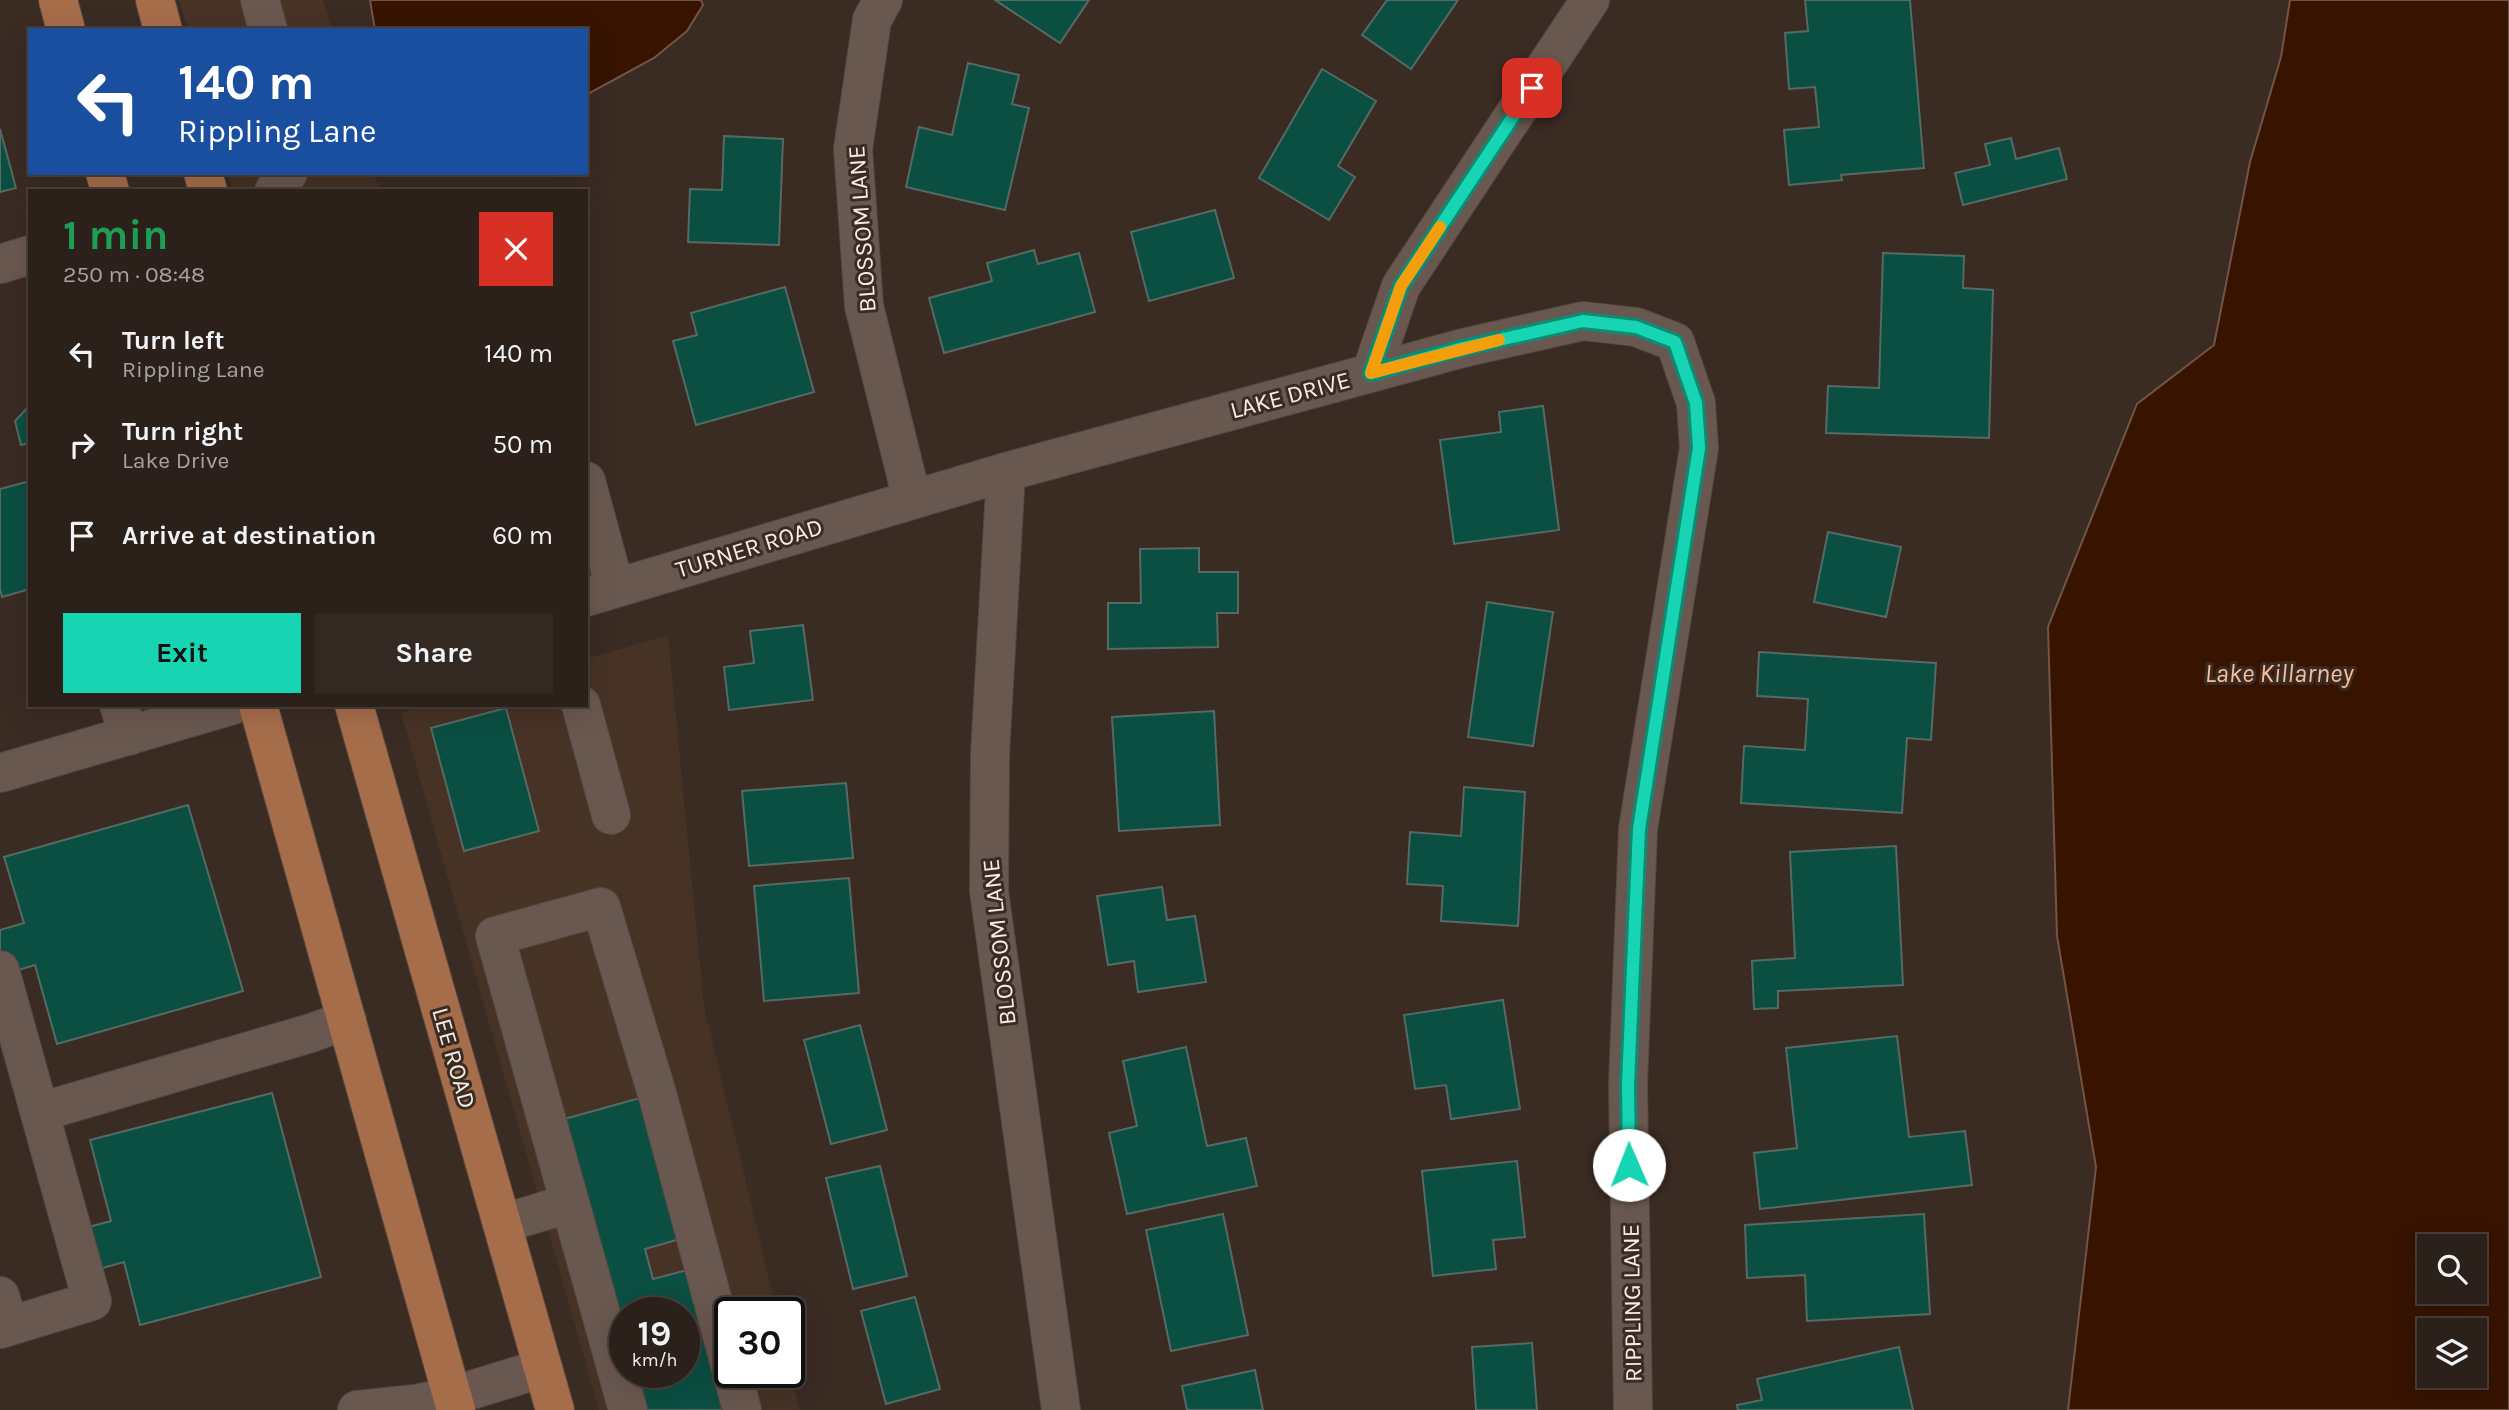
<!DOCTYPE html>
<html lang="en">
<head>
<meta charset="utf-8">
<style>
  :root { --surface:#2c201a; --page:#342823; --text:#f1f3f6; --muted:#a6a3a2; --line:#483e39; --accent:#17d5b2 }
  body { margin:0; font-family:Karla,sans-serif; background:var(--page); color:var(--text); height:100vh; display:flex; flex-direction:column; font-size:26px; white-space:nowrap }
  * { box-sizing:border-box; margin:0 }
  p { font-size:23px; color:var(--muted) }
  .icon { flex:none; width:38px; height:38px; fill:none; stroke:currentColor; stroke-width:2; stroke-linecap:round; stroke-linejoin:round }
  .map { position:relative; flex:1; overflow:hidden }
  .drawer { position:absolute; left:28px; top:189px; width:560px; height:518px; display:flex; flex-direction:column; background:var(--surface); border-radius:0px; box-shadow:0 7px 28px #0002,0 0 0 2px var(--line) }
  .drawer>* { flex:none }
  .hud { position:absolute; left:28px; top:28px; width:560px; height:147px; border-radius:0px; box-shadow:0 7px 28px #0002,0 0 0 2px var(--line); background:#1a4fa0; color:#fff; overflow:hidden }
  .fabs { position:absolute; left:2417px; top:1234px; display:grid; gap:14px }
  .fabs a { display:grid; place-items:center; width:70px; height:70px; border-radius:0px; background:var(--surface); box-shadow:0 7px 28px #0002,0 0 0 2px var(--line); font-size:35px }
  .speed { position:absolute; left:609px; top:1297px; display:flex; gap:14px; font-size:35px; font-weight:700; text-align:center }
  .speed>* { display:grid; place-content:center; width:91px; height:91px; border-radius:50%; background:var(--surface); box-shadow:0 7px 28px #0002,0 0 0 2px var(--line); line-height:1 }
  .speed small { font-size:18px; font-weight:400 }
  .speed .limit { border:4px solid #111; border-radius:10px; background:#fff; color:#111 }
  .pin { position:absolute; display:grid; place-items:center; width:60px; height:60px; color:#fff; margin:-30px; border-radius:14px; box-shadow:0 4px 10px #0006 }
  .me { position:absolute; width:77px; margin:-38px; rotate:359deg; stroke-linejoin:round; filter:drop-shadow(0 0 5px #0008) }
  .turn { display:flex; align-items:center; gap:24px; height:147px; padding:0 35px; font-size:32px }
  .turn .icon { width:91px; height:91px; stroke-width:2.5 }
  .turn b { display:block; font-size:49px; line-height:60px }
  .round { display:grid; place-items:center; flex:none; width:74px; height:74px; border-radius:0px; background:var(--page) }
  .overview { display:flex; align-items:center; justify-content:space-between; height:119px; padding:0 35px }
  h1 { font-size:42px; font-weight:700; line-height:52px; color:#1e9e55 }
  .button { display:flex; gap:14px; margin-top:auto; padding:14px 35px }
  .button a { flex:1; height:80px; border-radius:0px; background:var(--accent); color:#111; font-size:28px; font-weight:700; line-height:80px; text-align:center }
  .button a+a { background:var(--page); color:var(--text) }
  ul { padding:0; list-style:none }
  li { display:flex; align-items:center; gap:21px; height:91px; padding:0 35px }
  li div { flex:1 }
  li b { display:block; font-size:26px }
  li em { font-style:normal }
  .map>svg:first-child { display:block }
</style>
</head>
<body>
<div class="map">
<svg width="2509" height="1410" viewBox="0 0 2509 1410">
  <rect width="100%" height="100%" fill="#3a2b23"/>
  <path fill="#473226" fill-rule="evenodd" d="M179,0h144l9,30h-144z
    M228,173h146l6,18h-147z
    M668,635l36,371 73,306h-47v60h59v-6l11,44h-201l-198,-697 28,-8h157v-46zM625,1312h59v60h-59z"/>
  <path fill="#371300" stroke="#715546" stroke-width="2" fill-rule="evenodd" d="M370,0h331l2,5 -16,26 -33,27 -68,37v-65h-211z
    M2290,0h219v1410h-441l28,-243 -39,-231 -9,-309 89,-223 77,-59 36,-183 31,-105zM2429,1246h45v46h-45zM2429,1330h45v46h-45z"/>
  <path fill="#0b4f42" stroke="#566a64" stroke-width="2" d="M995,0h94l-29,43z
    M1387,0h71l-47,69 -49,-34z
    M1805,0h105l14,168 -83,7 1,5 -53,5 -5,-55 35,-3 -4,-40 -26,2 -4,-56 23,-2z
    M968,63l51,12 -7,29 17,4 -24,102 -99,-23 13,-60 33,8z
    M1322,69l54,32 -38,65 17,11 -26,43 -70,-42z
    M0,129l16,59 -16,4z
    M724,136l59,3 -4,106 -91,-3 2,-53 32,1z
    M2011,138l5,21 43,-11 8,31 -104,26 -8,-32 35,-8 -5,-21z
    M1215,210l19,68 -85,23 -18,-69z
    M1034,250l4,14 41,-11 16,59 -151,41 -15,-55 63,-17 -5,-18z
    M1883,253l81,3 -1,32 30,2 -4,148 -163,-5 2,-47 51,2z
    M785,287l29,105 -118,33 -23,-84 24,-6 -6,-22z
    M30,405v38l-9,2 -6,-24z
    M1543,406l16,124 -105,14 -14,-104 61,-8 -2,-20z
    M30,481v108l-28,8 -2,-8v-100z
    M1828,532l73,15 -15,70 -72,-15z
    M1199,548v24h39v41h-21l1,34 -110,2v-46h33l-1,-54z
    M1487,602l66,10 -20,134 -65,-9z
    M803,625l10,75 -84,10 -5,-43 30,-4 -4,-32z
    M1759,652l177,11 -5,77 -24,-2 -5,75 -161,-10 3,-57 61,4 3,-51 -51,-3z
    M506,708l33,123 -75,20 -33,-123z
    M1214,711l6,114 -101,6 -7,-114z
    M846,783l7,75 -104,8 -7,-75z
    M1464,787l61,5 -7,134 -77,-5 2,-35 -36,-2 3,-52 51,4z
    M188,805l55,186 -186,53 -22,-79 -30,9 -5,-17v-27l24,-7 -20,-66z
    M1896,846l7,139 -125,6v17l-24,1 -2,-48 43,-3 -5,-106z
    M849,878l10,115 -95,8 -10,-115z
    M1162,887l5,33 28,-4 11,66 -68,10 -4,-31 -26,4 -11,-69z
    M1503,1000l17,109 -69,10 -5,-34 -31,4 -11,-74z
    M860,1025l27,105 -56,14 -27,-104z
    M1897,1036l12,101 56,-6 7,54 -212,24 -6,-56 43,-5 -11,-100z
    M1186,1047l21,99 39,-8 11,48 -130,28 -18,-81 28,-7 -14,-65z
    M272,1093l49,184 -181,48 -16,-63 -32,9 -11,-42 30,-8 -21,-81z
    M640,1098l40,141 -35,10 8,30 38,-10 40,141h-89l-10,-38h52v-60h-59v35l-64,-227z
    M1517,1161l8,76 -32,3 3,29 -63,7 -11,-105z
    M880,1166l27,110 -54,13 -27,-111z
    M1223,1214l25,121 -77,16 -25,-121z
    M1924,1214l6,100 -123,7 -2,-46 -58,3 -2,-53z
    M915,1297l25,92 -54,15 -25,-93z
    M1532,1343l5,67h-61l-4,-63z
    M1899,1347l14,63h-175l-1,-5 25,-5 -5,-21z
    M1255,1370l8,40h-76l-5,-24z"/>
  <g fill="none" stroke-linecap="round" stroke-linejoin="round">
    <defs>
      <path id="minor" d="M260,0l8,30
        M883,0l-11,20 -19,129 11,157 48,193
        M274,191l14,-18
        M0,264l30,-9
        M1371,373l30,-87 189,-286
        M1006,472l-16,282 -1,137 72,519
        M586,481l29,107
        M586,597l420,-125 457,-124 120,-27 53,6 39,15 21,61 3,45 -61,381 -10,255 5,326
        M119,705l10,31
        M581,705l30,110
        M0,773l233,-68
        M0,970l92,331 -92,28
        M40,1112l271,-79 36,-13
        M570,1203l-75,-267 106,-29 57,190 72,268
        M502,1224l68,-21 58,207
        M0,1296l9,30
        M732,1372l10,38
        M357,1410l58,-6 37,-8 91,-28"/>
      <path id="major" d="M58,0l8,30
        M155,0l8,30
        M105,173l5,18
        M203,173l5,18
        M258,705l198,705
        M354,705l201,705"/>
    </defs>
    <use href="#minor" stroke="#554840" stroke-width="40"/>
    <use href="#major" stroke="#554840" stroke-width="40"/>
    <use href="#minor" stroke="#69584f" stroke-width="38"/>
    <use href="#major" stroke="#a66d4a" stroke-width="38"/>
  </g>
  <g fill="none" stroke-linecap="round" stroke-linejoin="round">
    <defs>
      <path id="route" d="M1532,88l-131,198 -30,87 92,-25 120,-27 53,6 39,15 21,61 3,45 -60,381 -11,255 1,81"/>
    </defs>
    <use href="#route" stroke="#0f8a74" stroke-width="18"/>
    <use href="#route" stroke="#17d5b2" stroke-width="12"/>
    <path stroke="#f59e0b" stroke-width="12" d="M1440,227l-39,59 -30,87 128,-33"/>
  </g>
  <g text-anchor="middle" stroke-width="6" stroke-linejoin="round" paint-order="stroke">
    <g font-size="24" fill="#f8eee8" stroke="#3a2b23">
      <text transform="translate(862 229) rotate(-94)" y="8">BLOSSOM LANE</text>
      <text transform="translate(1290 395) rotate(-15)" y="8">LAKE DRIVE</text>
      <text transform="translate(749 548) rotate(-17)" y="8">TURNER ROAD</text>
      <text transform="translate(999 942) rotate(-96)" y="8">BLOSSOM LANE</text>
      <text transform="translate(454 1058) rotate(74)" y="8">LEE ROAD</text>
      <text transform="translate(1632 1303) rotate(-91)" y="8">RIPPLING LANE</text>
    </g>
    <g font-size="26" font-style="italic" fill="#fbbe9a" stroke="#3a2b23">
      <text x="2279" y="682">Lake Killarney</text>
    </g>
  </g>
</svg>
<div class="fabs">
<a><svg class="icon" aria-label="search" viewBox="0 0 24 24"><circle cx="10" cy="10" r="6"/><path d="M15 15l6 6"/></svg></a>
<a><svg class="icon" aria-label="layers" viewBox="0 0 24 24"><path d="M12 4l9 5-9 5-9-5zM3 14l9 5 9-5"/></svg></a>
</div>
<div class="speed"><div>19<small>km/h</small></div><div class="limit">30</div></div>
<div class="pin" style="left:1532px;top:88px;background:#d93025"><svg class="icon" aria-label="arrive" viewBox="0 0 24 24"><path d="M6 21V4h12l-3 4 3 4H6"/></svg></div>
<svg class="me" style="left:1629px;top:1165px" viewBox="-20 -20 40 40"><circle r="19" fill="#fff"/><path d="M0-13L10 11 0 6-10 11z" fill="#17d5b2"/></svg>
<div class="hud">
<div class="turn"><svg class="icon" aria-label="left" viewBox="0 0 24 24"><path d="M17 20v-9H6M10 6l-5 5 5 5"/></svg><div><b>140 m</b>Rippling Lane</div></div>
</div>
<section class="drawer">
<div class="overview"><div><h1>1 min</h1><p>250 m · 08:48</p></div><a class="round" style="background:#d93025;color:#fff"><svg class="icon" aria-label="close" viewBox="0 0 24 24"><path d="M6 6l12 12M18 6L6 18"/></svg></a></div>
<ul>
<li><svg class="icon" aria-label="left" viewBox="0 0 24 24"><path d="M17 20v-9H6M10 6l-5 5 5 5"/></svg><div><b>Turn left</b><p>Rippling Lane</p></div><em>140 m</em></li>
<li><svg class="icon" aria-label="right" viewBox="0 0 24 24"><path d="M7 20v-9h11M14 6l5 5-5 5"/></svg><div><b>Turn right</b><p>Lake Drive</p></div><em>50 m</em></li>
<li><svg class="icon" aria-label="arrive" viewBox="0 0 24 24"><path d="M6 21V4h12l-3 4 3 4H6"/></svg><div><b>Arrive at destination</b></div><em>60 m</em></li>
</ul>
<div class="button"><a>Exit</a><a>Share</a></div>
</section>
</div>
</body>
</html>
